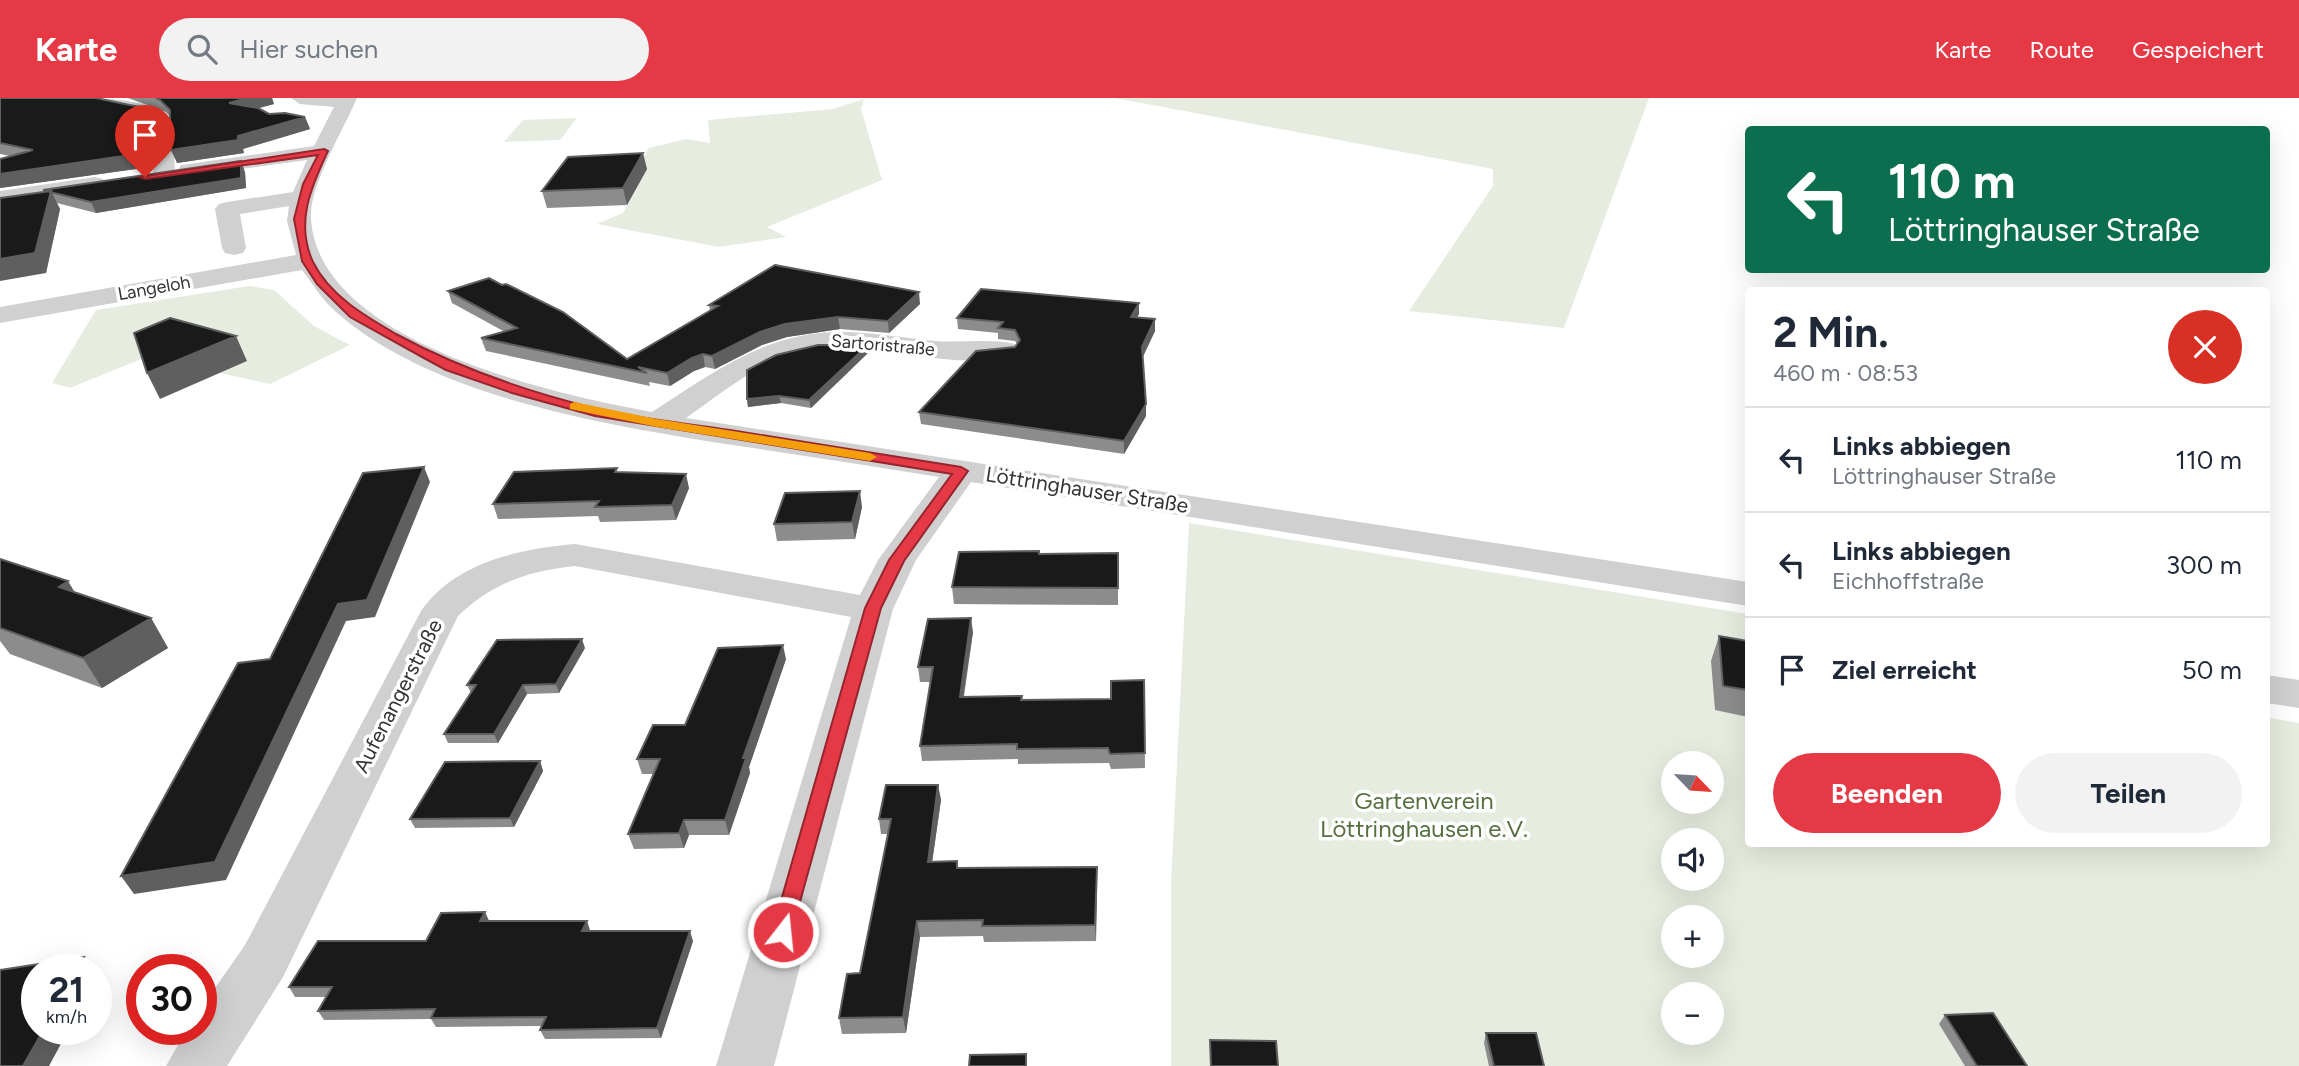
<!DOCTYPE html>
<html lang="de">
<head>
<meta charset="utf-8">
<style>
  :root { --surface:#fff; --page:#f2f2f3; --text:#1f2937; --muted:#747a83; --line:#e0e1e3; --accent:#e63946 }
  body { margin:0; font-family:Figtree,sans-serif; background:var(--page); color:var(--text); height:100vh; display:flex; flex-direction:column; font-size:26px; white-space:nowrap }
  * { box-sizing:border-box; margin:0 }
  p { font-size:23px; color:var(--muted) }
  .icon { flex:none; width:38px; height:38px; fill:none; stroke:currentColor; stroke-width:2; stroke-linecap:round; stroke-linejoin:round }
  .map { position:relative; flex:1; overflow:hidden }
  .details { position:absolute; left:1745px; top:189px; width:525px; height:560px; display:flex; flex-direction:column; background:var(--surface); border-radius:7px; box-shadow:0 7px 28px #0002 }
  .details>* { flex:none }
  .banner { position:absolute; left:1745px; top:28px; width:525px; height:147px; border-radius:7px; box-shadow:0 7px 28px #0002; background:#0b6e4f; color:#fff; overflow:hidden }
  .needle { width:46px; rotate:115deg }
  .buttons { position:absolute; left:1661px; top:653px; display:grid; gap:14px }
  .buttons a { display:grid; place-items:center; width:63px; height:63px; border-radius:50%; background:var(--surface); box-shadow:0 7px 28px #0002; font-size:35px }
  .speed { position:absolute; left:21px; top:856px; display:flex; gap:14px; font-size:35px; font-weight:700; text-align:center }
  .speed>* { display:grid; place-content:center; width:91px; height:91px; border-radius:50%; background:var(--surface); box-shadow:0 7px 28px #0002; line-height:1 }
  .speed small { font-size:18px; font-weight:400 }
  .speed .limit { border:10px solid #d22; background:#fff; color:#111 }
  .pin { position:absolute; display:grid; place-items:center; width:60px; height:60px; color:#fff; margin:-72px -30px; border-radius:50% 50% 50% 0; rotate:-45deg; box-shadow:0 0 7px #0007 }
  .pin .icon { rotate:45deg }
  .me { position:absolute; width:77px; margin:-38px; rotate:16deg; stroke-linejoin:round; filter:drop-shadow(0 0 5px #0008) }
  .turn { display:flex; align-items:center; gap:24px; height:147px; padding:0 28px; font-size:32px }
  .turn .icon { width:91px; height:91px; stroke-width:2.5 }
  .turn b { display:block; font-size:49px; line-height:60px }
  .round { display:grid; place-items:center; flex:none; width:74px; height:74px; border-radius:37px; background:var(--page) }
  .head { display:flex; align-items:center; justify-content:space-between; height:119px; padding:0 28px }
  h1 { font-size:42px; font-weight:700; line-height:52px }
  .primary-button { display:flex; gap:14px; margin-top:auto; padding:14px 28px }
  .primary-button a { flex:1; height:80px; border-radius:42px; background:var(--accent); color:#fff; font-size:28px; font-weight:700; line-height:80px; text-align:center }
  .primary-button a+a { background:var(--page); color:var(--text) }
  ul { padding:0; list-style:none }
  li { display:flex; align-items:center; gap:21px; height:105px; padding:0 28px; border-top:2px solid var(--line) }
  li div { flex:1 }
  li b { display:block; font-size:26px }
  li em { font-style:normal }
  header { display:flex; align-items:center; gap:42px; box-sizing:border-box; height:98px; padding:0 35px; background:var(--accent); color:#fff }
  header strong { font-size:33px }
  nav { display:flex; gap:38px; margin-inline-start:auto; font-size:24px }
  .search { width:490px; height:63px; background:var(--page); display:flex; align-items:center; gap:18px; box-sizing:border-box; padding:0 24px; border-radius:38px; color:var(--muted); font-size:26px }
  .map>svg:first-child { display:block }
</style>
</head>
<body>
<header>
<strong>Karte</strong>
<div class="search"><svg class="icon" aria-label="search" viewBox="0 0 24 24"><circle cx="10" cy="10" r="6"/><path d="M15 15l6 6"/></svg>Hier suchen</div>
<nav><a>Karte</a><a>Route</a><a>Gespeichert</a></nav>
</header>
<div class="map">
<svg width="2299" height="968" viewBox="0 0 2299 968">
  <rect width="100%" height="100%" fill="#fff"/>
  <path fill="#e6ecdf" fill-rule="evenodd" d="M1115,0h534l-85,230 -155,-17 84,-125v-17z
    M864,1l-3,10 21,71 -115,47 19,10 -67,10 -122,-23 26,-11 24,-44 -5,-10 7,-11 37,-9 24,4 -2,-23 125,-11z
    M577,20l-17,22 -56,2 19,-22z
    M249,188l25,4 40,36 36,19 -80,39 -50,-11 26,-12 -58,-21 -118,48 -18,-5 44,-73z
    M1189,425l559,91v230h518v-127l33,6v343h-1128v-184zM1673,665h39v39h-39zM1673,742h39v38h-39zM1673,819h39v39h-39zM1673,896h39v38h-39z"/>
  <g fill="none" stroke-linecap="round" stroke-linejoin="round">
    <path fill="#d0d0d0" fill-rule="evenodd" d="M75,0c28,0 79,0 98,24l2,52 -3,5h-16l-3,-5v-50l-7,-7 -69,-15z
      M291,0h66c-13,31 -49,89 -46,122 9,123 243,174 341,192 59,-38 113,-80 188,-80 32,0 64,6 95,9 27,2 55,-3 80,3l4,6 -4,6c-73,18 -151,-24 -224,-1 -39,12 -72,40 -105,63l1062,164v24l-777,-124 -55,78 -23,49 -119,457h-58l135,-449 -276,-51c-47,5 -83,17 -117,50l-175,361 -56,89h-61l21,-37h14v-21l44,-63 176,-334c34,-49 98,-62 154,-67l285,51 18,-35 61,-83c-66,-11 -133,-21 -200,-31 -126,-20 -306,-47 -404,-135 -13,-11 -23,-28 -33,-41l-302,53v-16l296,-52 -9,-34 2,-15 -49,8 6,34 -3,5 -9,2 -9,-2 -3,-5 -7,-39 4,-5 8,-2 66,-10 14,-32 -118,16 -8,-1 -3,-5 3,-5 8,-1 125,-18 20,-39 -34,-3z
      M95,79l8,2 3,5 -3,5 -103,16v-14z
      M2266,577l33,5v28l-33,-5z"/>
  </g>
  <path fill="#8c8c8c" d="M0,0l145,15 5,12v42l-150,21v-29l10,-3 -10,-2z
    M120,0h152l2,6 -16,4 11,6 36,3 5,12 -67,20 1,4 -67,10 -7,-47 -4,-4 -38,-14z
    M647,71l-20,36 -80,3 -5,-17z
    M245,74l1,16 -150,25 -39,-10 3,6 -14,64 -3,-83z
    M448,193l179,68 83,-48 -1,-6 211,-1 -31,29 -49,-4 -53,8 -25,8 -47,24 -10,-2 -11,4 -24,15 -21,-4 1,4 -164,-35 -5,-13 24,-6 -53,-29z
    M1139,216l-2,4 18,1v12l-12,26 3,59 -22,38 -203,-30 -2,-12 96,-65 2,-3 -2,-3 -17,-2v-6l-40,-4 -1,-11z
    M869,254l-58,56 -30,-5 -33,4 -1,-8z
    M618,374l71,16 -13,32 -76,2 -2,-6 -100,3 -5,-15z
    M862,409l-7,32 -78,2 -3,-17z
    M1118,455v52l-164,-1 -2,-17 87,-33z
    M0,461l75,33 76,26 17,30 -66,40 -92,-34 -10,-13z
    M973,534l-9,65 58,3 89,-1 33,-19 1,88 -34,1 -2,-6 -91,1v-5l-96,2 -2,-15 11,-64h-11l-2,-15z
    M1719,538l29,5v76l-33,-7 -4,-49z
    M585,550l-26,45 -32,1 -29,49h-50l-4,-9 27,-41 -4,-8z
    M786,561l-37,108 1,6 -21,62h-40l-5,13 -50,1 -6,-15 25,-60h-11l-5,-15 48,-34z
    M540,663l3,10 -29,56 -99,1 -5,-9z
    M938,687l3,15 -9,62 25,-1 1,7 139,-1 -1,74 -112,1 -1,-6 -63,1 -14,96 -64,1 -3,-16 21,-45 28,-139h-7l-2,-15z
    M485,814l4,9 204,20 -32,97 -116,1 -5,-9 2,-4 -106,1 -5,-8 -107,1 -6,-9 9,-14h-32l-6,-10 137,-46z
    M1945,917l82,51h-62l-26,-42z
    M1486,935l58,33h-55l-5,-23z"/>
  <path fill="#5f5f5f" d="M247,0h25l2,6 -40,11 -5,-12z
    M145,15l5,12v42l-150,21v-14z
    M305,19l5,12 -67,20 1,4 -67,10 -6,-13 67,-14z
    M643,55l4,16 -20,36 -4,-17z
    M241,63l4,11 1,16 -150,25 -5,-11z
    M51,93l9,18 -14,64 -46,8v-22z
    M919,194l1,12 -31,29 -1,-12z
    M1139,205v11l-8,14v-11z
    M838,219l2,12 -53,8 -25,8 -47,24 -3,-13 48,-24 25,-8z
    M1155,221v12l-13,27v-11z
    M236,238l11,25 -87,38 -13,-26z
    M868,247l1,7 -58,56 -2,-8z
    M703,256l2,13 -11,4 -24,15 -3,-13 25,-15z
    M779,298l2,7 -33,4 -1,-8z
    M1146,306v12l-22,38v-13z
    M424,369l6,15 -55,135 -29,4 -120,259 -92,14 -13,-18 217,-272z
    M686,376l3,14 -13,32 -4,-15z
    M860,393l2,16 -7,32 -3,-17z
    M68,483l18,30 -27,-24z
    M151,520l17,30 -66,40 -19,-30z
    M971,520l2,14 -12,79 -1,-14z
    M582,541l3,9 -26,45 -3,-9z
    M783,547l3,14 -37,108 1,6 -21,62 -4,-15 18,-62z
    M523,587l4,9 -29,49 -4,-9z
    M540,663l3,10 -29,56 -4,-9z
    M938,687l3,15 -11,77 -2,-15z
    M684,722l5,15 -5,13 -5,-15z
    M1097,769v16l-1,58 -1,-16z
    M485,814l4,9h-9z
    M587,823l3,9 -4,11 -4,-10z
    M917,823l3,16 -14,96 -3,-16z
    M690,833l3,10 -32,97 -4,-10z
    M84,859l9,13h-16z
    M44,931h25l-20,37h-26z"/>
  <path fill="#1a1a1a" stroke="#5f5f5f" stroke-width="2" d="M0,0h96l43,9 6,6 -1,40 -144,21v-15l33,-9 -33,-7z
    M156,0h91l-18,5 29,5 11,6 16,-1 20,4 -67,19v4l-67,10 -1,-40 -10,-10z
    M643,55l-20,35 -81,3 26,-34z
    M241,63v17l-150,24 -41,-10 1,-1 -8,-1z
    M51,93l-16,62 -35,6v-61z
    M775,167l144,27 -31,29 -50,-4 -53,7 -25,8 -48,24 -9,-2 -11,4 -25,15 -29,-6 9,6 -166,-35 36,-10 -69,-37 41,-13 13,7 4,-1 57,28 64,47 91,-53 -9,-1z
    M981,191l158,14 -8,14 24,2 -13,28 4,57 -22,37 -205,-29 57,-61 39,-4 5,-7 -5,-10 -17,-2 5,-6 -46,-4z
    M170,220l66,18 -89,37 -13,-40z
    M818,247h50l-59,55 -30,-4 -32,3v-29l29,-15z
    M424,369l-57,133 -29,4 -123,258 -94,14 117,-213 32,-4 93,-186z
    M617,370l-2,4 71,2 -14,31 -77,2 4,-6 -106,3 21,-32z
    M860,393l-8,31 -78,2 11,-31z
    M1039,453v3l79,-1v35l-166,-1 7,-35z
    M0,461l68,22 -9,6 92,31 -68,40 -83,-30z
    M971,520l-11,79 62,-1 -1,4 90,-1v-18l33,-1 1,73 -35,1 -2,-6 -91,1v-5l-97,2 13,-79h-15l10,-48z
    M1719,538l29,5v49l-25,-4z
    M582,541l-26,45 -33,1 -29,49h-50l32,-49h-9l30,-45z
    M783,547l-40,113h3l-21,62h-41l-5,13 -51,1 32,-75h-23l16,-34h32l33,-77z
    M540,663l-30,57 -100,1 35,-57z
    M886,687h52l-10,77 29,-1v7l140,-1 -2,58 -113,1 1,-6 -66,1 -14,96 -64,1 8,-44 13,-1 31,-154h-12z
    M485,814l-5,9h107l-5,10h108l-33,97 -117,2 6,-13 -115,1 4,-9 -117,2 14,-24h-43l29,-46h108l15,-28z
    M84,859l-7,13h-40v59h7l-21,37h-23v-96z
    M1993,915l34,53h-50l-32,-51z
    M1486,935h50l8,33h-50z
    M1210,942l66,1 2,25h-67z
    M1026,956v12h-57l1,-11z"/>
  <path fill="#e63946" stroke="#96252e" stroke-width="2" d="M324,51l4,2c-17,36 -33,72 -15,111 17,34 52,54 83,72 63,34 129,57 198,74 44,11 91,15 136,22 77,12 154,25 231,37l7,4 -64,90 -23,47 -91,330 -7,2 -8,-2 -3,-6 93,-324 24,-48 63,-86 -357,-58 -83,-23 -66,-23 -24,-13 -72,-40 -33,-33 -15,-23 -8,-42 9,-35 15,-29 -173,24 -5,-2z"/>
  <path fill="#f59e0b" d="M574,304l83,17 213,34 7,4 -7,4 -213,-34 -87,-18v-5z"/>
  <g text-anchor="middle" stroke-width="7" stroke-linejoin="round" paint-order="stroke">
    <g font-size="18" fill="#333" stroke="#fff">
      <text transform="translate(154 190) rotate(-10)" y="6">Langeloh</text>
      <text transform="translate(883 247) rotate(5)" y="6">Sartoristraße</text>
    </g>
    <g font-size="21" fill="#333" stroke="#fff">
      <text transform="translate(1087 392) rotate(9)" y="7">Löttringhauser Straße</text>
      <text transform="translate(398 598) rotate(-63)" y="7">Aufenangerstraße</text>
    </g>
    <g font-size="24" fill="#56703f" stroke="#fff">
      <text x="1424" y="711">Gartenverein<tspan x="1424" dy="28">Löttringhausen e.V.</tspan></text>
    </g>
  </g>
</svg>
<div class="buttons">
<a><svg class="needle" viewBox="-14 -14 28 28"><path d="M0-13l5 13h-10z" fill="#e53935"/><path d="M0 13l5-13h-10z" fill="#747a83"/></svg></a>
<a><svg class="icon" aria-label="sound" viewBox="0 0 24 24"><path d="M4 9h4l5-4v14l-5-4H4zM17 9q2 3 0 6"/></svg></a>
<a>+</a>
<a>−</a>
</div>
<div class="speed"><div>21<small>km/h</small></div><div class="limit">30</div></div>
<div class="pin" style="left:145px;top:79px;background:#d93025"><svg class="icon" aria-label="arrive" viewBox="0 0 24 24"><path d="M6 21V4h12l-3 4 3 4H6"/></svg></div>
<svg class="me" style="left:783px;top:834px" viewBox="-20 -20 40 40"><circle r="17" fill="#e63946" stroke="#fff" stroke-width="3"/><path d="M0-11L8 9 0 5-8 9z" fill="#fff"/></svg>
<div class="banner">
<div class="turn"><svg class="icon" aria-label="left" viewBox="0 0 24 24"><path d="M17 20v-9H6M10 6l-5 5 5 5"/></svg><div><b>110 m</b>Löttringhauser Straße</div></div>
</div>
<section class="details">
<div class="head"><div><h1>2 Min.</h1><p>460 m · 08:53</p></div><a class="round" style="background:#d93025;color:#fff"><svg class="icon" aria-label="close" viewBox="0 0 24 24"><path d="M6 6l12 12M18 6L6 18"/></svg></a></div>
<ul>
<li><svg class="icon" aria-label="left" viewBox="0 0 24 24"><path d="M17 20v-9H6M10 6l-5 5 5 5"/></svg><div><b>Links abbiegen</b><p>Löttringhauser Straße</p></div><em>110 m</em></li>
<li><svg class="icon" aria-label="left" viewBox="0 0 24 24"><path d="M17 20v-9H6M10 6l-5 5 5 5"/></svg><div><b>Links abbiegen</b><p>Eichhoffstraße</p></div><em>300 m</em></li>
<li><svg class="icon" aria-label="arrive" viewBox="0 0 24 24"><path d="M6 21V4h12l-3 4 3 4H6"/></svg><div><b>Ziel erreicht</b></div><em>50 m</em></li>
</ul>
<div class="primary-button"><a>Beenden</a><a>Teilen</a></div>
</section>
</div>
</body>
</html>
